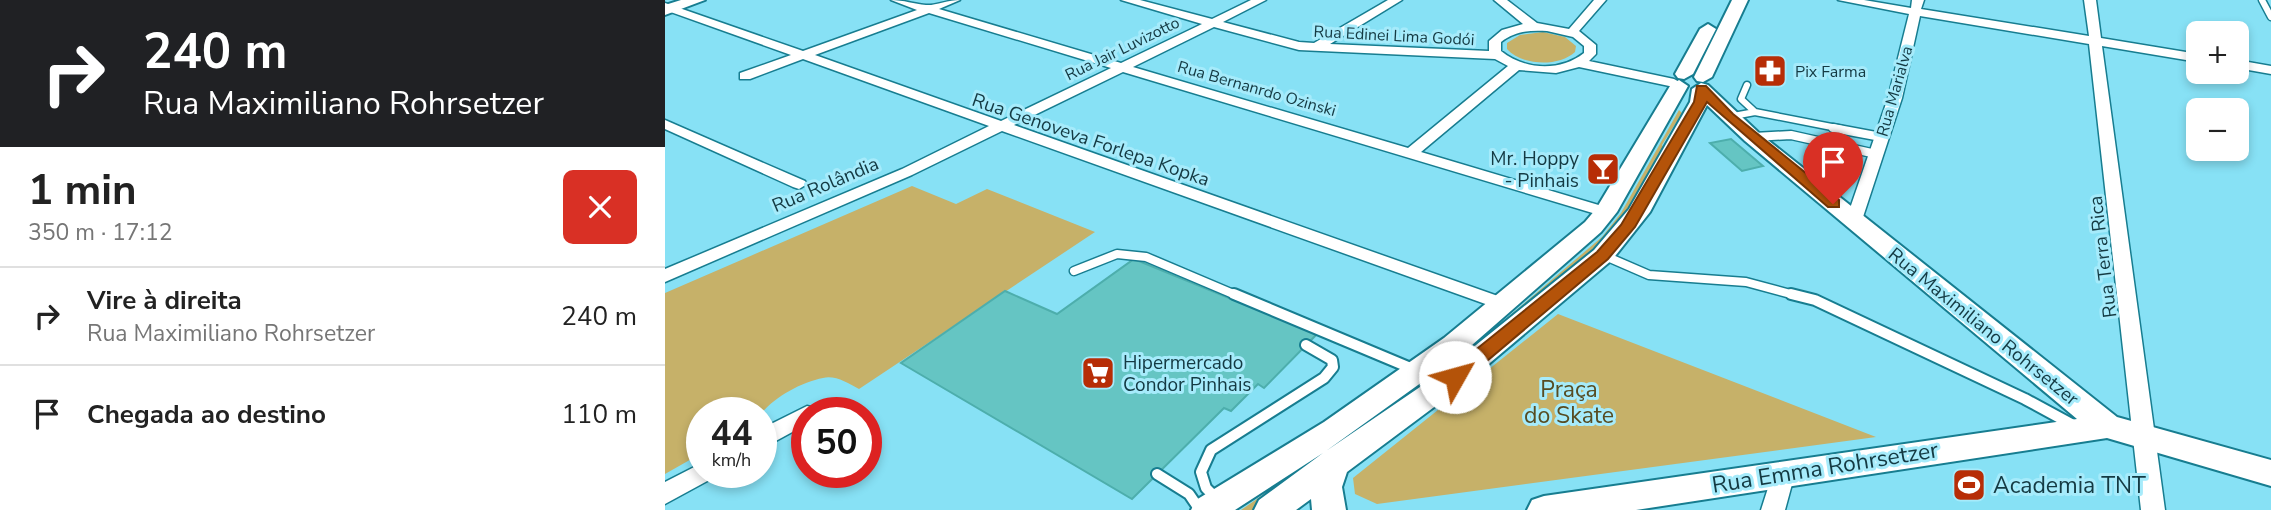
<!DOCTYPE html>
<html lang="pt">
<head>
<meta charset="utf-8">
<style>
  :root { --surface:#fff; --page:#f6f6f6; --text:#222; --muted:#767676; --line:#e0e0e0 }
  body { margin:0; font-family:"Nunito Sans",sans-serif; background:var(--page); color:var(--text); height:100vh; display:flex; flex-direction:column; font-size:26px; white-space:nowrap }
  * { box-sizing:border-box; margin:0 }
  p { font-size:23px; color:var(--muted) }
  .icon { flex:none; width:38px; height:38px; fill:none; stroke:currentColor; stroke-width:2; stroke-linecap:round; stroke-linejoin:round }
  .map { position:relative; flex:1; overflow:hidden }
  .sheet { display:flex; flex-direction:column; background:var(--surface); width:665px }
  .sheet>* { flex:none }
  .banner { background:#202124; color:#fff; overflow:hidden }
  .tools { position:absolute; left:1521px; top:21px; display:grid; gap:14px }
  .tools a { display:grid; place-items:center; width:63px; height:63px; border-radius:10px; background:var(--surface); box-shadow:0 4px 10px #0003; font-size:35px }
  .speed { position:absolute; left:21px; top:397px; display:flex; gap:14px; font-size:35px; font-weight:700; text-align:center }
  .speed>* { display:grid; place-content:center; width:91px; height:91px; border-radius:50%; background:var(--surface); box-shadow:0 4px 10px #0003; line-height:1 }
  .speed small { font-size:18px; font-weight:400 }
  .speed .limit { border:10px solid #d22; background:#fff; color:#111 }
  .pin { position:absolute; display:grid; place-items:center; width:60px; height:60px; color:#fff; margin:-72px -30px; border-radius:50% 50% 50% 0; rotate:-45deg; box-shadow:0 0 7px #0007 }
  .pin .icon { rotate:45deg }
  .me { position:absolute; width:77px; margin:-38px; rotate:52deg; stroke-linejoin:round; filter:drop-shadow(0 0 5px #0008) }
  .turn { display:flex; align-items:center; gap:24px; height:147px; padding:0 28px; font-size:32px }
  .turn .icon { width:91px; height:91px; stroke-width:2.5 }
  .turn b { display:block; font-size:49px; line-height:60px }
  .round { display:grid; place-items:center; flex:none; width:74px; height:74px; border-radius:10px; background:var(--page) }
  .headline { display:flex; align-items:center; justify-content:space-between; height:119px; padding:0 28px }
  h1 { font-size:42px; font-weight:700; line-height:52px }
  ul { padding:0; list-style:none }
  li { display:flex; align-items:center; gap:21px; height:98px; padding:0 28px; border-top:2px solid var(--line) }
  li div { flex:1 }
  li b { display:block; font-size:26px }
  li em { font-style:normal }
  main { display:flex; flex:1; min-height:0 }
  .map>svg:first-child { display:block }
</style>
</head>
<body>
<main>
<section class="sheet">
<div class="banner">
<div class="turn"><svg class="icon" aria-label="right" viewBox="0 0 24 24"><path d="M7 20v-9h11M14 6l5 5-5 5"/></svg><div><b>240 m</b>Rua Maximiliano Rohrsetzer</div></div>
</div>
<div class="headline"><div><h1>1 min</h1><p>350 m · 17:12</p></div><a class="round" style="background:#d93025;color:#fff"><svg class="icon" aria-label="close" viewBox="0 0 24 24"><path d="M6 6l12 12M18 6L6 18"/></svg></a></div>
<ul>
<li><svg class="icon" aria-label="right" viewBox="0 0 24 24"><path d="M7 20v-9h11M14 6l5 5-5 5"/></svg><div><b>Vire à direita</b><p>Rua Maximiliano Rohrsetzer</p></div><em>240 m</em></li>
<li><svg class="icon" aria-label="arrive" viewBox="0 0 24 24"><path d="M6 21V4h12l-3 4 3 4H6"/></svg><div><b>Chegada ao destino</b></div><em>110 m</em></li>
</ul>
</section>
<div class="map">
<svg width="1606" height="510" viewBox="0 0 1606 510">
  <rect width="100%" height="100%" fill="#87e1f5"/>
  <path fill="#c6b169" d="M878,32l22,5 11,9 -1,6c-16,15 -53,14 -68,-3v-6l13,-8z
    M1014,110l3,3 -20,32 2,3 -47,82 -83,75 -278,205h-15l219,-152 142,-121 19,-24z
    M247,186l44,18 31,-15 108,43 -236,157c-11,-6 -24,-14 -36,-11 -21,4 -49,19 -62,36l-59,-1v40l-37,21v-181z
    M893,314l318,123 -499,67 -22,-10 -2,-16z"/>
  <path fill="#65c5c3" stroke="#4daeac" stroke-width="2" d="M1066,139l32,27 -21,5 -32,-28z
    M469,259l183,75 -53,54 -6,-4 -27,27 -7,-3 -92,91 -231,-136 104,-72 52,23z"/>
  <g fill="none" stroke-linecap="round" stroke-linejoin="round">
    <defs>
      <path id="lane-far2" d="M1597,0l9,17
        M1082,85l-6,14 14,13
        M1063,117l27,-5 87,17"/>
      <path id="lane-far1" d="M1168,128l48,9
        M1089,137l37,-2 85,19
        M938,255l46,20 97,7 52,14
        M409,271l43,-17 29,3 92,39"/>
      <path id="lane" d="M569,294l179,75
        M1126,294l24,6 210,99 48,26
        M492,474l32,20 11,16
        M551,498l-10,-10 -5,-16 10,-22 113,-72 9,-11 -1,-7 -26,-15"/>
      <path id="street" d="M226,0c13,0 23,4 35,5 8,1 22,-5 34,-5l-21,9 182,54 81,-39 -81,-24h19l72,19 39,-19h15l-43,22 76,20 15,1 74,-43h14l-72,44 159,7v-10l13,-11 21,-6 -29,-24h13l30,23 32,6 25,-29h12l-27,31 17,14v9l-7,7 85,18 7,4 -7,4 -95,-20 -23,6 -37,-3 -98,82 191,57 2,3 -8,5 -483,-145 -109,53 498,176 2,4 -2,4 -7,2 -503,-180 -90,44 -247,107v-13l237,-100 87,-43 -186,-67 -53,20h-10v-6l51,-18 -126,-45v-7l138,48 114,-41zM264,13l182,55 -110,53 -186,-66zM549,27l85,23 196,9 13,7 -100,82 -275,-81zM882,31l26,6 11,9v7c-24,19 -59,17 -83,-2v-9c14,-11 29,-12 46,-11z
        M1173,0h26l47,8 1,-8h12l-3,9 168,27 -5,-36h12l5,38 97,16v8l-96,-16 63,464h-24l-52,-466 -169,-28 -18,82 -40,122 -8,5 -8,-5 42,-122 21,-84z
        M1572,60l34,6v8l-34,-6z
        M0,120l140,61 2,3 -8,5 -6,-2 -128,-58z
        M142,406l8,2 2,5h-10v11l-46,25v-20z
        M37,463v9h12l-3,7 -46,25v-22z
        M1118,464l8,2 4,7 -10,37h-24l14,-44z"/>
      <path id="secondary" d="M16,0h24l-40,15v-10z
        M1067,0h16l-36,77 -9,5 -6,-1 -3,-4z
        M1043,24l8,5 -23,45 -9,5 -6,-1 -3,-4 25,-45z
        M1014,80l9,6 -71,126 -16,20 -137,120 -138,99 119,-81 149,-120 35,-41 61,-107 2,-13 9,-6 7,2 51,48 358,284 154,43v26l-164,-48 -471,72h-109l5,-10 12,-4 533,-77 -332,-278 -38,-36 -57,107 -38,48 -147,124 -118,88 -5,15 4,23h-34l-1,-11 -15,11h-42l5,-10 64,-47 -88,57h-44l5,-10 128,-78 120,-84 141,-116 11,-13 74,-123z"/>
    </defs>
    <use href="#lane-far2" stroke="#177d90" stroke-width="9"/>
    <use href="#lane-far1" stroke="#177d90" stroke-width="11"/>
    <use href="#lane" stroke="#177d90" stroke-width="14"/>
    <use href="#street" stroke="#177d90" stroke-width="3"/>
    <use href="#secondary" stroke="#177d90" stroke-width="4"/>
    <use href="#lane-far2" stroke="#fff" stroke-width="6"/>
    <use href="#lane-far1" stroke="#fff" stroke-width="8"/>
    <use href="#lane" stroke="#fff" stroke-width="10"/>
    <use href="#street" fill="#fff" fill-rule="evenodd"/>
    <use href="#secondary" fill="#fff" fill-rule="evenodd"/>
  </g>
  <path fill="#b45309" stroke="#753606" stroke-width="2" d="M1032,86h9l27,28 106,86v7h-11l-121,-105 -72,125 -27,32 -146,123h-14l-2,-5 2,-5 149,-120 24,-27 73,-123z"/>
  <defs>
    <symbol id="pharmacy-square" viewBox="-11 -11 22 22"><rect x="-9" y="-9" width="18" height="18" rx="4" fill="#b72d06" stroke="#a6ebfb"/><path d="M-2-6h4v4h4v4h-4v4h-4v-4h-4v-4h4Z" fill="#fff"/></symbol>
    <symbol id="bar-square" viewBox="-11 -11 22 22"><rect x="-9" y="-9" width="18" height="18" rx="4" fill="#b72d06" stroke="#a6ebfb"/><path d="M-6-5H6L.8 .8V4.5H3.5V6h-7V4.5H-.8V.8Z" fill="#fff"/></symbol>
    <symbol id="supermarket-square" viewBox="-11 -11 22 22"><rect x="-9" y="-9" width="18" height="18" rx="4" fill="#b72d06" stroke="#a6ebfb"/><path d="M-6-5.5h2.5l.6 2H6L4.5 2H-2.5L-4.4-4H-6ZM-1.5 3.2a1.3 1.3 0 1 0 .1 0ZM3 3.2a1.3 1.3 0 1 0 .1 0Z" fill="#fff"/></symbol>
    <symbol id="stadium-square" viewBox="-11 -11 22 22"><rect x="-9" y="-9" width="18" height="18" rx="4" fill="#b72d06" stroke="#a6ebfb"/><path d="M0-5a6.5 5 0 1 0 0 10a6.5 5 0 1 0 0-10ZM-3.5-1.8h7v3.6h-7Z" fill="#fff"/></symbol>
  </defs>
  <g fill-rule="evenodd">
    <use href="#pharmacy-square" x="1086" y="52" width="38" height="38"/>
    <use href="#bar-square" x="919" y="150" width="38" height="38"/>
    <use href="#supermarket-square" x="414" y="354" width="38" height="38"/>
    <use href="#stadium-square" x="1285" y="466" width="38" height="38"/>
  </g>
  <g text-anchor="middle" stroke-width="6" stroke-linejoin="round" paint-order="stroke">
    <g font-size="16" fill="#143a43" stroke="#a6ebfb">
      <text transform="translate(729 35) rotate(3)" y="6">Rua Edinei Lima Godói</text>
      <text transform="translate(457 48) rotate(-26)" y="6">Rua Jair Luvizotto</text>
      <text transform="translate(592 88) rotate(16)" y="6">Rua Bernanrdo Ozinski</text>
      <text transform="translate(1229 91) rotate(-74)" y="6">Rua Marialva</text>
    </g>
    <g font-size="16" fill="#143a43" stroke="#a6ebfb" text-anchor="start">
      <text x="1130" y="77">Pix Farma</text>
    </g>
    <g font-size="19" fill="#143a43" stroke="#a6ebfb">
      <text transform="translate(426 139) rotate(19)" y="7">Rua Genoveva Forlepa Kopka</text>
      <text transform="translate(160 184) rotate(-23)" y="7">Rua Rolândia</text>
      <text transform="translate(1437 257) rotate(-97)" y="7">Rua Terra Rica</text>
      <text transform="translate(1319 326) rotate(39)" y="7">Rua Maximiliano Rohrsetzer</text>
    </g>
    <g font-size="19" fill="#143a43" stroke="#a6ebfb" text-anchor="end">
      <text x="914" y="165">Mr. Hoppy<tspan x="914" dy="22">- Pinhais</tspan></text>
      <text x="458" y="369" text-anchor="start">Hipermercado<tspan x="458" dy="22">Condor Pinhais</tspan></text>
    </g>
    <g font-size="23" fill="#574c22" stroke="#a6ebfb">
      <text x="904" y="397">Praça<tspan x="904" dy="26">do Skate</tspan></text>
    </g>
    <g font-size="23" fill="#143a43" stroke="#a6ebfb">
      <text transform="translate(1160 467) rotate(-9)" y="8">Rua Emma Rohrsetzer</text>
    </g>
    <g font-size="23" fill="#143a43" stroke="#a6ebfb" text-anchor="start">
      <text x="1328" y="493">Academia TNT</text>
    </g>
  </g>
</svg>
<div class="tools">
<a>+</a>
<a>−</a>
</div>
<div class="speed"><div>44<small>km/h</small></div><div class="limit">50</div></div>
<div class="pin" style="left:1168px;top:204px;background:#d93025"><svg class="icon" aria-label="arrive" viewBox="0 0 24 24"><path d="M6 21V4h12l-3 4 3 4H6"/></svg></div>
<svg class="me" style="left:790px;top:377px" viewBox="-20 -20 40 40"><circle r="19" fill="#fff"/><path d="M0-13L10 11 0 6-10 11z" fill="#b45309"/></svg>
</div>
</main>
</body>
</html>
